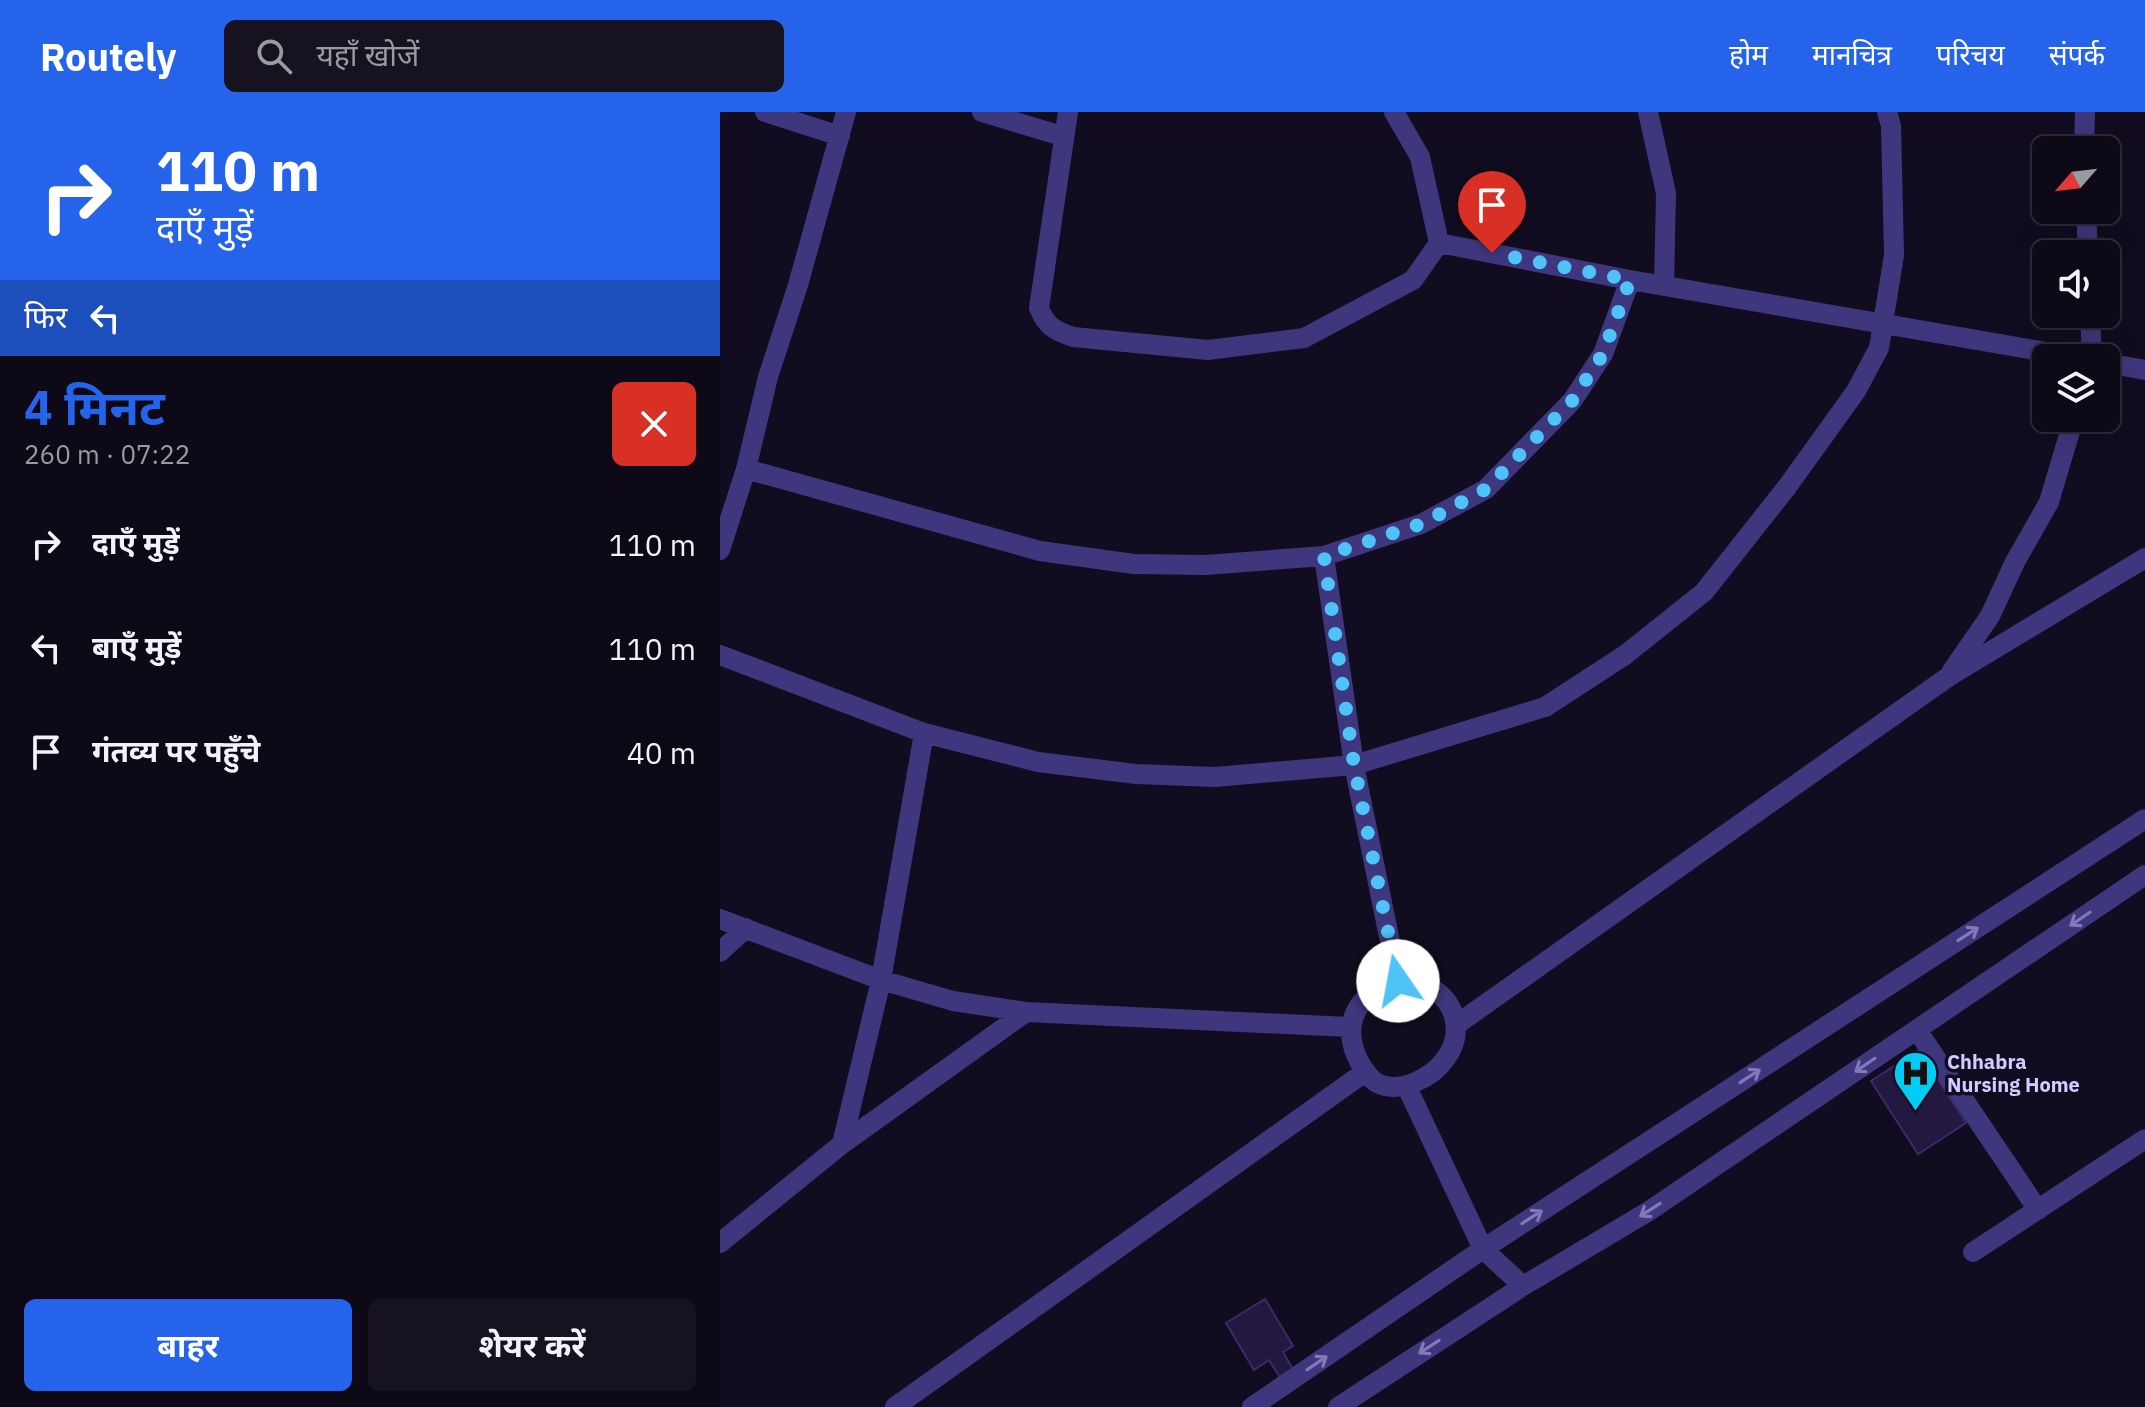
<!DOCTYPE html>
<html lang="hi">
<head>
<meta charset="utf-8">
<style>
  :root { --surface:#0d0917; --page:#161220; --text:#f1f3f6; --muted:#9a9aa1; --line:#2d2a36; --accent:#2563eb }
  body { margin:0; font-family:"IBM Plex Sans","Noto Sans Devanagari",sans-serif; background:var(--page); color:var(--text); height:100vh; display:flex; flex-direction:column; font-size:30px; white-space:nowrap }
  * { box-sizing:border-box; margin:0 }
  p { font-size:26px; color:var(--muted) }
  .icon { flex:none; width:44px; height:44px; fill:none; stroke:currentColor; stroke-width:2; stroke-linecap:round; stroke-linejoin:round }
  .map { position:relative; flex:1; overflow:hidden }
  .side { display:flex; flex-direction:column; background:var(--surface); width:720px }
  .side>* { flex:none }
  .top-card { background:#2563eb; color:#fff; overflow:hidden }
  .needle { width:52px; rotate:242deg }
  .tools { position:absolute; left:1312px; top:24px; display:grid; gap:16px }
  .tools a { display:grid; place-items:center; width:88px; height:88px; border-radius:12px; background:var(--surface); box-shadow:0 8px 32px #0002,0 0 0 2px var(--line); font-size:40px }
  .pin { position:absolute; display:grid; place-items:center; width:68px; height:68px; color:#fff; margin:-82px -34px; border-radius:50% 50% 50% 0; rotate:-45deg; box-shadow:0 0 8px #0007 }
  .pin .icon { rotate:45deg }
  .me { position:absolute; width:88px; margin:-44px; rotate:348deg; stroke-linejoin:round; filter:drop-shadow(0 0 6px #0008) }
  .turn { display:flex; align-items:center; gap:28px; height:168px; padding:0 24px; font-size:36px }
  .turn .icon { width:104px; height:104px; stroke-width:2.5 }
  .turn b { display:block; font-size:56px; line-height:68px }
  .then { display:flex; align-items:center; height:76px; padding:0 24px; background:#0003; gap:16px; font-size:30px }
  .round { display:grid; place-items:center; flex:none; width:84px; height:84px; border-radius:12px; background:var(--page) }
  .overview { display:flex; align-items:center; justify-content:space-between; height:136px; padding:0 24px }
  h1 { font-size:48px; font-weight:700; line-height:60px; color:var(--accent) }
  .action { display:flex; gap:16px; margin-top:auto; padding:16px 24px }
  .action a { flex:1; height:92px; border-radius:12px; background:var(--accent); color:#fff; font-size:32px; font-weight:700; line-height:92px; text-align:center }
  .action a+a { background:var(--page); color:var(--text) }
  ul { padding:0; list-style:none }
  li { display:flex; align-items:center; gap:24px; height:104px; padding:0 24px }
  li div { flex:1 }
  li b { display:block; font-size:30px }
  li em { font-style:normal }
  header { display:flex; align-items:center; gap:48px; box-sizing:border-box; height:112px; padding:0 40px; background:var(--accent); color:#fff }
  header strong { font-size:38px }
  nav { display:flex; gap:44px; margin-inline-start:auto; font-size:28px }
  .search { width:560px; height:72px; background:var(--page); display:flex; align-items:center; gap:20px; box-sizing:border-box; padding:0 28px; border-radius:12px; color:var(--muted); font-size:30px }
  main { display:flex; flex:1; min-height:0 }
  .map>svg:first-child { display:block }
</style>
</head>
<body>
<header>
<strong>Routely</strong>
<div class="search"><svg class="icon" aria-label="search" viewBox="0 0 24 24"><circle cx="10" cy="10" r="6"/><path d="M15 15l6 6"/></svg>यहाँ खोजें</div>
<nav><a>होम</a><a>मानचित्र</a><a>परिचय</a><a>संपर्क</a></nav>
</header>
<main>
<section class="side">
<div class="top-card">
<div class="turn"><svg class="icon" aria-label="right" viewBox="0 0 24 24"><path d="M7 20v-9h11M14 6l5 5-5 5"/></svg><div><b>110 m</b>दाएँ मुड़ें</div></div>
<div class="then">फिर<svg class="icon" aria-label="left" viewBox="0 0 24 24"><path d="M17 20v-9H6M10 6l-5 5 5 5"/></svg></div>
</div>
<div class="overview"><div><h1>4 मिनट</h1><p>260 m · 07:22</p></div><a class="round" style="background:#d93025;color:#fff"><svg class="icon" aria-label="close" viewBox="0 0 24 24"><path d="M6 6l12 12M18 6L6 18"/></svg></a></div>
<ul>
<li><svg class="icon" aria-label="right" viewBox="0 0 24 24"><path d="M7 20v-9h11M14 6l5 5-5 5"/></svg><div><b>दाएँ मुड़ें</b></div><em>110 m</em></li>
<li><svg class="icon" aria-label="left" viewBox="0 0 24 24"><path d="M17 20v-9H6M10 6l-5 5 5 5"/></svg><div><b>बाएँ मुड़ें</b></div><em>110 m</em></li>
<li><svg class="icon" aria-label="arrive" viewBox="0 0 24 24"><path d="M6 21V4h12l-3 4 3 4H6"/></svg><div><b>गंतव्य पर पहुँचे</b></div><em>40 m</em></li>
</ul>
<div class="action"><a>बाहर</a><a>शेयर करें</a></div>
</section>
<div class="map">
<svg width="1425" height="1295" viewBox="0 0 1425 1295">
  <rect width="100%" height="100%" fill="#110c1f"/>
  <path fill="#23183f" stroke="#3b2a6b" stroke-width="2" d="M1199,938l47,73 -48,31 -47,-73z
    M545,1187l28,47 -10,6 11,19 -13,8 -12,-19 -15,10 -28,-47z"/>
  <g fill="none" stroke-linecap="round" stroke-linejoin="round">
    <path stroke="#3e377d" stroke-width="20" d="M45,0l75,24
      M262,0l80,24
      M348,0l-29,196c7,18 16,23 34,29l135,13 96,-12 109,-58 26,-37 -19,-86 -26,-45
      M928,0l18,81 -2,93
      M1364,38l1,-38
      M1366,98l2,44
      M719,131l191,37 451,78
      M1370,202l2,44
      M1386,251l39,7
      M26,357l294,82 94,13 71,1 119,-9 97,-32 65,-35 86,-88 31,-47 27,-74
      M0,438l26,-81 22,-92 30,-92 48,-173
      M604,444l30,209 44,216
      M0,543l204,78 114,29 98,12 79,3 139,-12 191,-58 80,-52 79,-63 83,-105 69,-96 23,-43 15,-93 -3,-129 -4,-14
      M1232,559l38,-55 25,-54 34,-60 25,-84
      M0,807l161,61 72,21 73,11 324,15
      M0,840l26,-24
      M678,869c11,1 25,2 35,8 24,15 30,46 13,69 -13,19 -46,37 -69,25 -7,-4 -12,-12 -16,-18 -22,-39 -5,-73 37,-84z
      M736,913l492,-348 197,-119
      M1197,918l121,180
      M686,973l77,164 40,37
      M122,1032l39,-164 43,-247
      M0,1131l122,-99 184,-132
      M1253,1140l172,-113
      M175,1295l470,-335
      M532,1295l231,-158 662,-430
      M618,1295l185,-121 126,-75 496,-336"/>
  </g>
  <defs><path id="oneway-shaft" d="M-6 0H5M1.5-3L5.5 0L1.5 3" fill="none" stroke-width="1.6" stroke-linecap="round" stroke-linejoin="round" transform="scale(2)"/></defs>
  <g stroke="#8179b8">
    <use href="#oneway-shaft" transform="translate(1360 807) rotate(146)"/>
    <use href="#oneway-shaft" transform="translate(1248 822) rotate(-33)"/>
    <use href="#oneway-shaft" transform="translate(1145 953) rotate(146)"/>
    <use href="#oneway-shaft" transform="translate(1030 964) rotate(-33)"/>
    <use href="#oneway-shaft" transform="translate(930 1098) rotate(147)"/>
    <use href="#oneway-shaft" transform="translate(812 1105) rotate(-33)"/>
    <use href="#oneway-shaft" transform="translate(709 1235) rotate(147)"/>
    <use href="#oneway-shaft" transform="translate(597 1251) rotate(-34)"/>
  </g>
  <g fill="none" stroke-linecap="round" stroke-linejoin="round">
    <path stroke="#4fc3f7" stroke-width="14" stroke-dasharray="0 25.2" d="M678,869l-44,-216 -30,-209 97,-32 65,-35 86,-88 31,-47 27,-74 -138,-27"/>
  </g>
  <defs>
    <symbol id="hospital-pin" viewBox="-11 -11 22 30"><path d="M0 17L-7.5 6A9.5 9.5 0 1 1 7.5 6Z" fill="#01ccf3" stroke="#110c1f"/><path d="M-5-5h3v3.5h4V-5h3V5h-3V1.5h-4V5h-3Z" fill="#111"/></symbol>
  </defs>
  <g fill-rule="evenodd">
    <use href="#hospital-pin" x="1170" y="936" width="51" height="69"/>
  </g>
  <g text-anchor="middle" stroke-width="7" stroke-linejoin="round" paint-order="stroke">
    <g font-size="20" font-weight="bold" fill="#d3caff" stroke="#110c1f" text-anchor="start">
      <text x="1227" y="957">Chhabra<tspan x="1227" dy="23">Nursing Home</tspan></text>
    </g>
  </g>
</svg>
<div class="tools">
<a><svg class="needle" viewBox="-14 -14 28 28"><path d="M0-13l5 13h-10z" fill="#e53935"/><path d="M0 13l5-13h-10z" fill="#9a9aa1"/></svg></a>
<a><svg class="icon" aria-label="sound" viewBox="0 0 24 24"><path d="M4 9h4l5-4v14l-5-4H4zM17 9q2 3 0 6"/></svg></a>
<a><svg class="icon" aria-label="layers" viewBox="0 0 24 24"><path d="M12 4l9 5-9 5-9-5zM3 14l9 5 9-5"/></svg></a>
</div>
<div class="pin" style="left:772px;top:141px;background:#d93025"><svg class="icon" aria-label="arrive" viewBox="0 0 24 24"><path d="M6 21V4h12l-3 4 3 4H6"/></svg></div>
<svg class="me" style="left:678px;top:869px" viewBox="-20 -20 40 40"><circle r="19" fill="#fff"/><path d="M0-13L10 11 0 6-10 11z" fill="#4fc3f7"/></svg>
</div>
</main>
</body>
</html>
